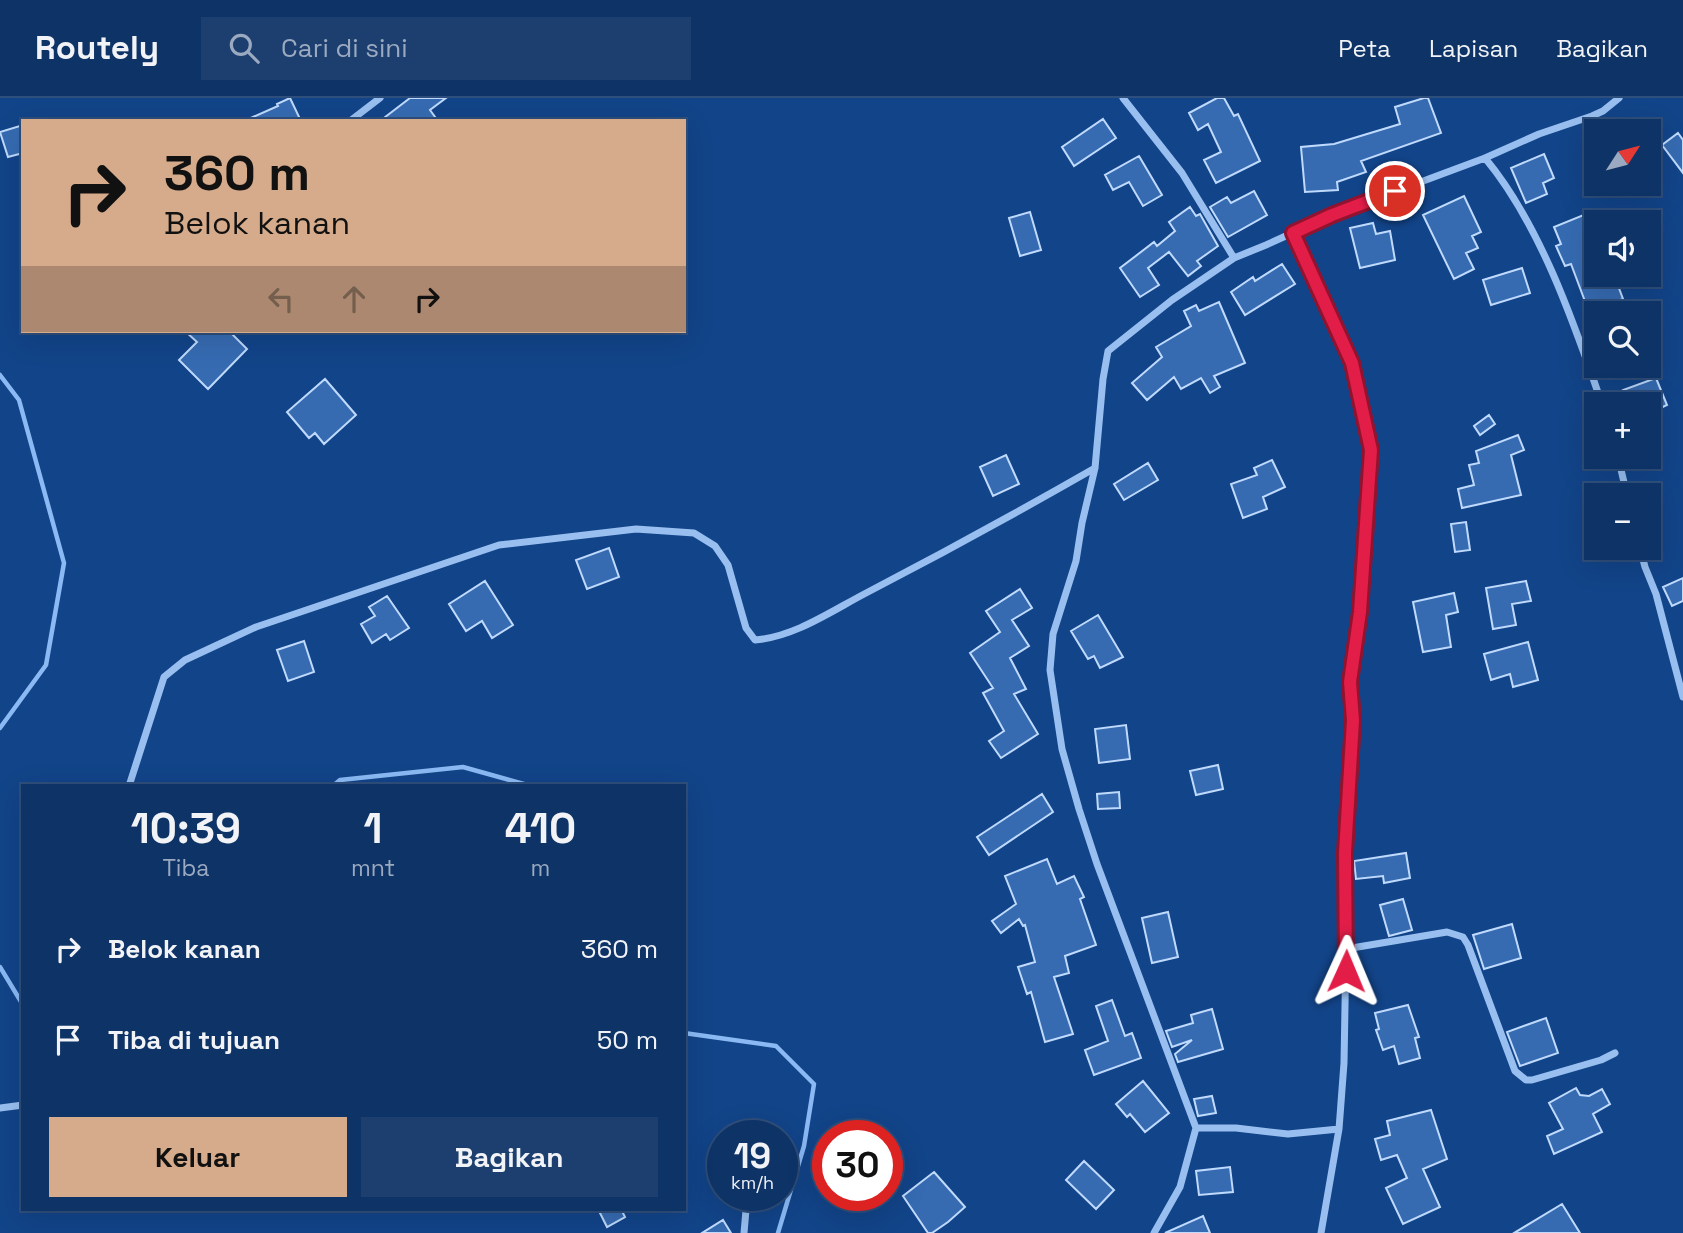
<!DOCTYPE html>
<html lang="id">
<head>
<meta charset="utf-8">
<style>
  :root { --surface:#0e3367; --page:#1c3f70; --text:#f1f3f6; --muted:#9baac0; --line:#2e4e7b; --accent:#d6ab8b }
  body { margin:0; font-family:"Space Grotesk",sans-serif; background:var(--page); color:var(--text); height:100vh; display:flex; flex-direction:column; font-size:26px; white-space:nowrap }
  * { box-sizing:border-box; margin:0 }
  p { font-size:23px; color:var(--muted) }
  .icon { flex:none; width:38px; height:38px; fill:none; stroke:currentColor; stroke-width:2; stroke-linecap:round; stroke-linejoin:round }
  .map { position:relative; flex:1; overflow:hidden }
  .side { position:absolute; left:21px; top:686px; width:665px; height:427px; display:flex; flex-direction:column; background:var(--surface); border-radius:0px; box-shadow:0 7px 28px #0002,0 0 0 2px var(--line) }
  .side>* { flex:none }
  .guide { position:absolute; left:21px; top:21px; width:665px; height:214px; border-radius:0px; box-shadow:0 7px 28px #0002,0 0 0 2px var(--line); background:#d6ab8b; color:#111; overflow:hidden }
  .needle { width:46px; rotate:54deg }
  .fabs { position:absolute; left:1584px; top:21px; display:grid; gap:14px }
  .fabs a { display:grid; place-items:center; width:77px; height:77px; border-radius:0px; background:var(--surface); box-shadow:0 7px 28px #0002,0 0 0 2px var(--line); font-size:35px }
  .speed { position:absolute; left:707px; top:1022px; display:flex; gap:14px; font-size:35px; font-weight:700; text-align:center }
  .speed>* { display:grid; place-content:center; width:91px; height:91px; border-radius:50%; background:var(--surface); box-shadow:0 7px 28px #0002,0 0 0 2px var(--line); line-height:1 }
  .speed small { font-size:18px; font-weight:400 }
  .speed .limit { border:10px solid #d22; background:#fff; color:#111 }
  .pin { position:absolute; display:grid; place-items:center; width:60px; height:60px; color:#fff; margin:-30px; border:4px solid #fff; border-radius:50%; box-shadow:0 2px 7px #0007 }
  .me { position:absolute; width:77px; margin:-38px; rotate:1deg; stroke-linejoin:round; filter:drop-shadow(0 0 5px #0008) }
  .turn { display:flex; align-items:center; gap:24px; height:147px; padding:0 28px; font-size:32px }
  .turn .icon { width:91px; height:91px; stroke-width:2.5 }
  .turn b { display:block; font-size:49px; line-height:60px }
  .lanes { display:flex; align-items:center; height:66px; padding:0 28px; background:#0003; justify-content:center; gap:35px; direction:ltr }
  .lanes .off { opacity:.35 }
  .eta { display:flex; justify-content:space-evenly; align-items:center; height:119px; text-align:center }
  .eta b { font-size:42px; font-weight:800; line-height:49px }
  .action { display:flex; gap:14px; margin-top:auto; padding:14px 28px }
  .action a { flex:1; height:80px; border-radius:0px; background:var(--accent); color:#111; font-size:28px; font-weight:800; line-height:80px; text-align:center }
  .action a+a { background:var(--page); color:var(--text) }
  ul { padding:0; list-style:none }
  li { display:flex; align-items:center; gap:21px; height:91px; padding:0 28px }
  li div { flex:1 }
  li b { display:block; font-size:26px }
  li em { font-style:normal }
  header { display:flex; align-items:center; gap:42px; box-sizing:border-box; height:98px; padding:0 35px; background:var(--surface); border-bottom:2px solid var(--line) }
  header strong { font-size:33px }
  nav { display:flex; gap:38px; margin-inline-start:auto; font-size:24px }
  .search { width:490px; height:63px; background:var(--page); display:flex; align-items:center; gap:18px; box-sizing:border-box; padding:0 24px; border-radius:0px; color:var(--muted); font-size:26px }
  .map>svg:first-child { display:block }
</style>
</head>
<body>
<header>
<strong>Routely</strong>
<div class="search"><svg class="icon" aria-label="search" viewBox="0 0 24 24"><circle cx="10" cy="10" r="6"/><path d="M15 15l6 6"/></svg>Cari di sini</div>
<nav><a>Peta</a><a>Lapisan</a><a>Bagikan</a></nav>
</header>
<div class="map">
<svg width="1683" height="1135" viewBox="0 0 1683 1135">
  <rect width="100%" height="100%" fill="#124489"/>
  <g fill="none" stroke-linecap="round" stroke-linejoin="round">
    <path stroke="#8ab9f4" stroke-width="4.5" d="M0,277l19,25 45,163 -18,102 -46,63
      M333,688l7,-6 123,-13 68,19
      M0,869l23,38
      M684,935l92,13 38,38 -10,62 -26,87"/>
  </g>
  <path fill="#366bb2" stroke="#bfdafc" stroke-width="2" d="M290,0l11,23h-57l34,-15 -1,-2z
    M410,0h36l-16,12 8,11h-58z
    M1217,0h7l10,18 4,-2 22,47 -44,22 -12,-23 17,-8 -13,-28 -10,6 -9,-17z
    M1424,0h4l13,35 -80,28 5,11 -29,10 1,8 -33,2 -4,-45 33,-3 66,-20 -5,-17z
    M1103,21l13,19 -42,28 -12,-19z
    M23,27v28l-15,4 -8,-25z
    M1678,35l5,7v33l-21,-28z
    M1544,56l10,24 -11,5 4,11 -21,9 -15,-35z
    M1139,58l23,39 -19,11 -14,-24 -16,8 -8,-15z
    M1254,93l13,24 -39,22 -18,-30 17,-10 4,6z
    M1464,98l17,36 -9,4 6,12 -12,5 8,16 -20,10 -31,-64z
    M1190,109l6,9 4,-2 18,32 -21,15 4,5 -13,10 -19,-24 -21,16 11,17 -19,12 -20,-29 34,-26 3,4 18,-15 -6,-9z
    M1030,114l11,38 -21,6 -11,-38z
    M1586,116l6,16 4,-1v46h18l9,24 -34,13 -18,-48 -6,2 -9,-20 5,-2 -7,-17z
    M1373,125l3,11 14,-3 5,29 -35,8 -10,-40z
    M1282,166l13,20 -50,31 -14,-23 22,-15 2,4z
    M1522,170l8,25 -39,12 -8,-25z
    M1219,204l26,61 -31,13 6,11 -10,6 -9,-15 -20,11 -7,-12 -27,23 -15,-17 30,-26 -6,-10 35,-21 -7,-15 12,-6 3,6z
    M185,233h44l18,18 -39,40 -29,-29 18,-18z
    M1656,280l11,27 -19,9v-10h-19l-6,-14z
    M325,281l31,36 -32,29 -9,-11 -6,5 -22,-26z
    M1489,317l6,9 -15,11 -6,-9z
    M1518,337l6,15 -13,5 10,40 -59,13 -4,-19 16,-4 -5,-20 10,-2 -3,-12z
    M1006,357l13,29 -26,12 -13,-29z
    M1272,362l13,27 -22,10 4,12 -24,9 -12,-34 26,-9 -3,-7z
    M1148,365l10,17 -34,20 -10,-16z
    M1466,424l4,28 -15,2 -4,-28z
    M609,450l10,29 -32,12 -11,-29z
    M1683,480v23l-11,5 -9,-19z
    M485,483l28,44 -21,13 -10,-17 -16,10 -17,-27z
    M1526,483l5,20 -19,3 4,21 -23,4 -7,-41z
    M1020,491l12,19 -20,12 17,26 -19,12 16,31 -12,5 24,40 -37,24 -12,-17 15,-10 -21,-38 10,-5 -23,-35 30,-21 -14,-21z
    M1454,495l4,19 -12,3 5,32 -28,5 -10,-50z
    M387,498l22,32 -19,12 -4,-6 -14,9 -11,-19 14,-8 -6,-9z
    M1098,517l25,42 -23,11 -6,-12 -6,3 -17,-28z
    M304,543l10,31 -26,9 -11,-31z
    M1528,544l10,38 -25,7 -3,-13 -19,6 -7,-26z
    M1126,627l4,34 -31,4 -4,-34z
    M1218,667l5,24 -27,6 -6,-24z
    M1119,694l1,16 -22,1 -1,-15z
    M1042,696l11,18 -64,43 -12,-18z
    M1406,755l4,25 -26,5 -1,-7 -27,3 -2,-18z
    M1047,761l10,25 17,-8 10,21 -4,2 16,46 -31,11 4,17 -15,4 19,57 -28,8 -14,-50 -4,2 -9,-27 17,-5 -10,-37 -2,1 -4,-7 -18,14 -9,-12 24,-17 -11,-28z
    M1403,801l9,31 -23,6 -9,-31z
    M1168,814l10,45 -26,6 -10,-45z
    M1512,826l9,34 -37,11 -11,-34z
    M1112,902l13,36 7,-3 9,25 -47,17 -9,-25 23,-9 -12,-35z
    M1408,907l11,32 -4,1 5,20 -21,6 -5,-18 -11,4 -7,-20 3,-1 -4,-16z
    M1212,911l11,40 -45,13 -3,-8 17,-14 -20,7 -6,-16 27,-8 -2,-8z
    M1546,920l12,35 -38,13 -13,-34z
    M1143,983l26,32 -24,19 -15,-18 -3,3 -11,-13z
    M1576,990l4,7 9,1 13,-7 8,15 -17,10 9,18 -48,22 -7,-18 16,-7 -14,-26z
    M1212,998l4,17 -18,3 -4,-17z
    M1431,1012l16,49 -24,10 17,38 -37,17 -17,-36 21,-10 -10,-23 -16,5 -6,-21 15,-4 -3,-14z
    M1084,1063l30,29 -18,19 -30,-29z
    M1230,1069l3,25 -34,3 -3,-24z
    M934,1074l31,35 -17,15 -16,11h-4l-25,-37z
    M1562,1106l18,29h-66z
    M598,1111h23l4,8 -18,10z
    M1203,1118l7,17h-45z
    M723,1122l8,13h-29z"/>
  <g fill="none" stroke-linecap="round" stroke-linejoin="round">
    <path stroke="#98bff0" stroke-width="7" d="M1123,0l59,75 52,85
      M350,23l30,-23
      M1485,60c55,66 89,165 117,246
      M1293,135l59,130 19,87 -10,162 -11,70 3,38 -8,134 1,95 -2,114 -5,66
      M1618,359l9,38
      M1640,450l5,19 11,27 27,103
      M129,688l35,-109 21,-17 71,-33 243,-82 137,-16 58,4 21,13 13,19 18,63 9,12c40,-3 78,-30 113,-48 77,-40 152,-81 227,-124
      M1346,851l101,-17 16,5 5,8 47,126 11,9h6l69,-20 14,-7
      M0,1010l23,-3
      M1196,1030h40l52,6 51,-5 -18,104
      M744,1135l2,-23
      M1154,1135l26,-46 16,-59 -99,-264 -18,-55 -17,-60 -12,-79 3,-36 23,-73 6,-38 13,-55 8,-89 5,-28 64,-51 62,-42 32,-13 66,-30 153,-57 54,-24 53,-18 11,-5 16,-13"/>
  </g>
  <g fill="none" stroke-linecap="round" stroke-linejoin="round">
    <defs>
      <path id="route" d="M1346,873l-1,-118 8,-133 -3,-38 10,-70 11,-162 -19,-87 -59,-130 39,-18 63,-24"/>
    </defs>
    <use href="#route" stroke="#92132f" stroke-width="18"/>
    <use href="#route" stroke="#e11d48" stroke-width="12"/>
  </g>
</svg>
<div class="fabs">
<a><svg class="needle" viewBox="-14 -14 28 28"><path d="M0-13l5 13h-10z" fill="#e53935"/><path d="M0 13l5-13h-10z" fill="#9baac0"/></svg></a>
<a><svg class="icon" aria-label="sound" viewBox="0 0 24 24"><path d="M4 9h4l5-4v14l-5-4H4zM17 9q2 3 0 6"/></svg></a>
<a><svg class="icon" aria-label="search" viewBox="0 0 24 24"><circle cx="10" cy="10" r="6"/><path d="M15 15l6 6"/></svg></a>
<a>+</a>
<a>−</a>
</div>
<div class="speed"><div>19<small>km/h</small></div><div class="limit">30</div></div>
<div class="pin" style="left:1395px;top:93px;background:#d93025"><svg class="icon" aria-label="arrive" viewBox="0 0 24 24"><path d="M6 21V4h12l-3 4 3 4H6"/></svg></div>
<svg class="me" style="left:1346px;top:873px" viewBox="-20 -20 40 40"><path d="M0-17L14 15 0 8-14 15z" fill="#e11d48" stroke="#fff" stroke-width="4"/></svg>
<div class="guide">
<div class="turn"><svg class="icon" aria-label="right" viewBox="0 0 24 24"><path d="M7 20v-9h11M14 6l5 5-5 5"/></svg><div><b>360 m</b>Belok kanan</div></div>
<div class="lanes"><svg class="icon off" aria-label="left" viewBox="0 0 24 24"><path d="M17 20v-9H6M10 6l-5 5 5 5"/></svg><svg class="icon off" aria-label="ahead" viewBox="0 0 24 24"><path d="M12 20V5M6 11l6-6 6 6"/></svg><svg class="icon" aria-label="right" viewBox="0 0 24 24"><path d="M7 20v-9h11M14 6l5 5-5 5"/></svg></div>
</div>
<section class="side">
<div class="eta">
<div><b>10:39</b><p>Tiba</p></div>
<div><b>1</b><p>mnt</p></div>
<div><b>410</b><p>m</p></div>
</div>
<ul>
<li><svg class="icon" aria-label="right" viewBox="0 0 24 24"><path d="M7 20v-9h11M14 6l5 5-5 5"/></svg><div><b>Belok kanan</b></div><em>360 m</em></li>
<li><svg class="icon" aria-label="arrive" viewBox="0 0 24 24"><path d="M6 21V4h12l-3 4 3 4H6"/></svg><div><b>Tiba di tujuan</b></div><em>50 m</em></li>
</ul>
<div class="action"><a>Keluar</a><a>Bagikan</a></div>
</section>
</div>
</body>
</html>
